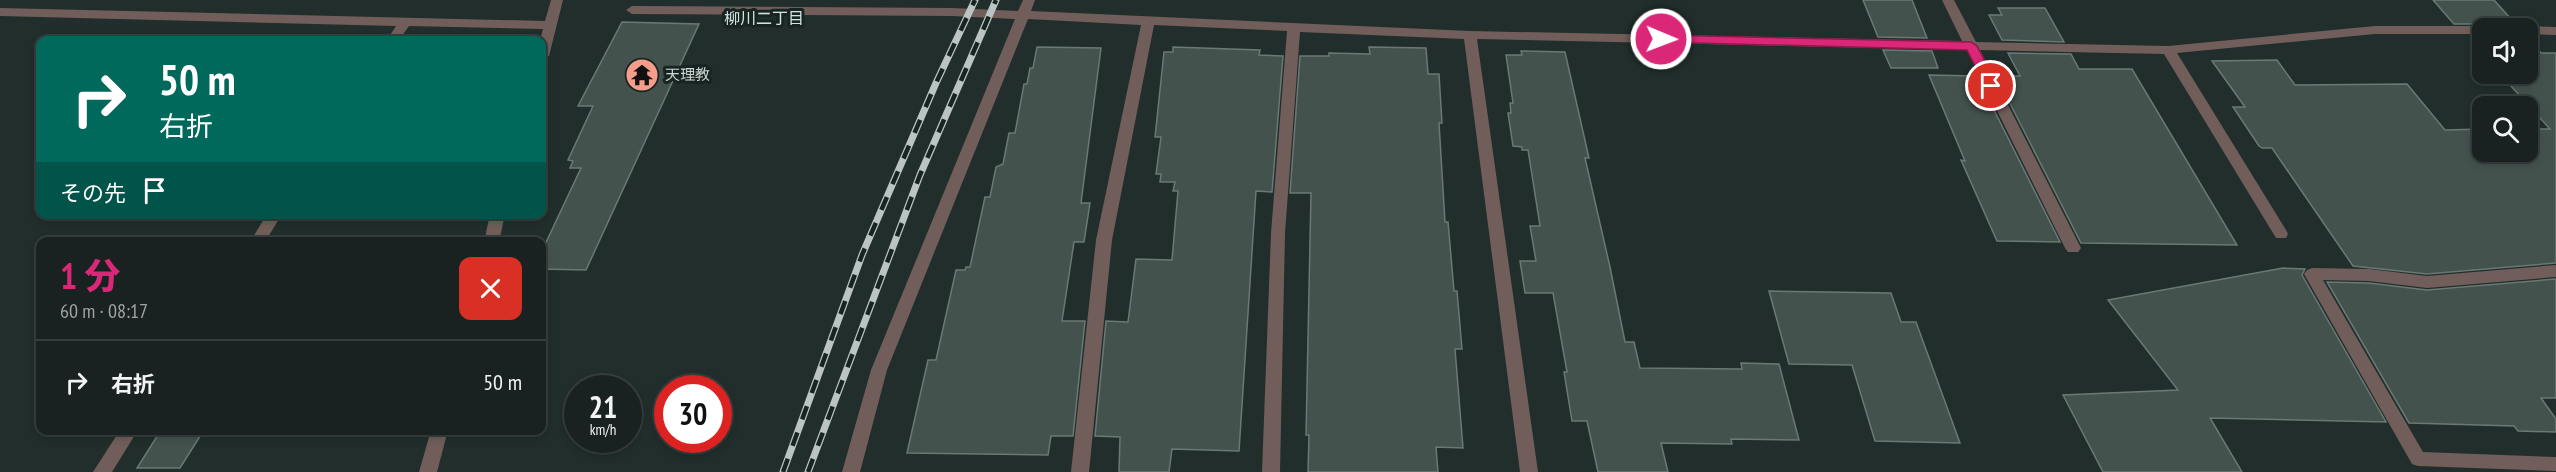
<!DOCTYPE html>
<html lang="ja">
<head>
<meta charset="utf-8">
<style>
  :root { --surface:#192220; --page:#222a29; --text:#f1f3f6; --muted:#9fa4a5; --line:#373f3e; --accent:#db2777 }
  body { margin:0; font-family:"PT Sans Narrow","Noto Sans JP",sans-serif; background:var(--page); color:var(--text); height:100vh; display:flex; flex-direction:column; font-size:22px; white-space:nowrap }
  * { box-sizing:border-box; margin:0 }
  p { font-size:20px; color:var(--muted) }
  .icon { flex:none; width:33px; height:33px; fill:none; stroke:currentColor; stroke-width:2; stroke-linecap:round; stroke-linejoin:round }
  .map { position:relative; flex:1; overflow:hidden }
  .details { position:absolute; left:36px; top:237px; width:510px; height:198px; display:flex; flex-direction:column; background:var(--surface); border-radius:12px; box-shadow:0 3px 9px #0003,0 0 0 2px var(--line) }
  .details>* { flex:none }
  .guide { position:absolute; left:36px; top:36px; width:510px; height:183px; border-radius:12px; box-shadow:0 3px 9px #0003,0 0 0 2px var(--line); background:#00695c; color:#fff; overflow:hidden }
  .fabs { position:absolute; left:2472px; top:18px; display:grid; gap:12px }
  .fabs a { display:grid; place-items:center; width:66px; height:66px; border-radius:12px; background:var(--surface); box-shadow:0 3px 9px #0003,0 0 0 2px var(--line); font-size:30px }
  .speed { position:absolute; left:564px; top:375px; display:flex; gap:12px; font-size:30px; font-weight:700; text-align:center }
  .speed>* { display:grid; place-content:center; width:78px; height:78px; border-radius:50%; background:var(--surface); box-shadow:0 3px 9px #0003,0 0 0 2px var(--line); line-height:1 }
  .speed small { font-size:15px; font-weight:400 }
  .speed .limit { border:9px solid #d22; background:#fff; color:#111 }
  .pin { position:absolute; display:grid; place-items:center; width:51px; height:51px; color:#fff; margin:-26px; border:3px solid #fff; border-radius:50%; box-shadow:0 2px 6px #0007 }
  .me { position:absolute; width:66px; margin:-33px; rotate:91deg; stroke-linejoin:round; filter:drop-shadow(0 0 4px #0008) }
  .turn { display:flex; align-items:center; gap:21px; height:126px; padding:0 24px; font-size:27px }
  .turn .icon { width:78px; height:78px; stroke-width:2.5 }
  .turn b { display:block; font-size:42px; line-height:51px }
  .then { display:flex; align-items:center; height:57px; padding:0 24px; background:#0003; gap:12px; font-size:22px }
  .round { display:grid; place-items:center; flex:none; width:63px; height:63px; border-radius:12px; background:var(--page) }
  .headline { display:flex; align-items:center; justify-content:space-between; height:102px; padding:0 24px }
  h1 { font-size:36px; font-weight:800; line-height:45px; color:var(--accent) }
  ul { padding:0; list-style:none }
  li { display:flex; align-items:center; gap:18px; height:84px; padding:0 24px; border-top:2px solid var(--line) }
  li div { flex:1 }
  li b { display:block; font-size:22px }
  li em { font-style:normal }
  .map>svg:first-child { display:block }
</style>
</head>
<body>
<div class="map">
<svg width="2556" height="472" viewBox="0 0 2556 472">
  <rect width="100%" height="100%" fill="#212e2b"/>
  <path fill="#44524e" stroke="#6a7974" stroke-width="1.5" d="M1863,0h49l15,38 -49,-1z
    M2433,0h61l25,28h-29l-8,-4h-28z
    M1998,8h47l19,34 -62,-2 -13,-25h13z
    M622,22l77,2 -113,246 -44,-1v-18l39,-83h-11l3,-7 -5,-1 25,-54h-15z
    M2528,38l13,15h15v210l-129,11 -74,-8 -81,-118h-10l-3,-2 -26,-39h12l-33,-46 65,-1 18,25 112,-1 38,46 37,-1v23h46v-23h22l-50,-55h28z
    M1037,47l64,1 -20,155h9l-6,39h-10l-12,79h23l-12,115h-22l-3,19 -141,-2 21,-93h8l20,-90h9l1,-3h4l15,-70h5l6,-30 7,-3 6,-31h6l9,-49h3l3,-16h3z
    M1173,47l87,3 -1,5 24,1 -11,136 -16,-1 -17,260 -67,-2 -3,23h-50l1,-35 -25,-1 11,-115 22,1 8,-63 36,1 6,-69h-5l2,-9h-15l1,-8h-5l5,-37h-6l9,-85h9z
    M1369,47l57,1 2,26h11l3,49h-3l6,99h3l6,69h3l5,58h-7l8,99 -27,-1 2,25h-130l1,-37h-3l5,-242h-21l10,-137h29v-3l41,1z
    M1883,50l49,1 6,17h-47z
    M1521,51l44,1 24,106h-4l25,109 15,75h9l6,26 102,1 -1,-6 38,1 20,76 -68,-1 1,5 -71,-1 7,29h-70l-11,-51h-15l-8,-49h3l-14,-79h-28l-5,-32h16l-6,-35h10l-12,-76h-6v-3l-9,-1 -5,-33h3l-1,-10h3l-7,-48h16z
    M2008,53l63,1 8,15h53l105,176 -156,-2 -85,-167h24z
    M1929,75l48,1 83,166 -63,-1 -36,-81 4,1z
    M2283,268l22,1 -3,6 84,147 -176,-4 32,54h-139l-40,-77 115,-5 -70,-90z
    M2556,279v119h-15l15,21v13l-38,-1 -4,-5 -105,-3 -82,-141 42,1 58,7z
    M1769,291l122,2 10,29h15l44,121 -85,-2 -23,-76 -63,-1z
    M161,430h43l-24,38h-43z"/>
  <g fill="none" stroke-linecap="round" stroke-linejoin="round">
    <path fill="#715e5a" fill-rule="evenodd" d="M551,0h12l-14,56 -7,4v-20h-2l3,-11 -134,-3 -10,14h-12l9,-14 -396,-10v-8l545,13z
      M1023,0h12l-4,11 439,20 492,10 -20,-41h12l22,42 192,4 207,-20h107l6,2h-6v6h-107l-198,19 109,177 2,4 -2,4h-10l-112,-184 -184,-4 101,198 -3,4h-10l-3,-4 -98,-198 -490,-11 61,433h-18l-56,-433 -164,-7 -15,201 -5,239h-18l9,-239 16,-202 -133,-6 -42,215 -23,232h-18l25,-232 45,-215 -113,-6 -141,351 -27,102h-18l29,-102 144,-351 -63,-3 -320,-2 -6,-4 6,-4 320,2 66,3z
      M2528,26l28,1v8l-28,-1v-6h-6z
      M267,214h15l-17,28h-15z
      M490,214h15l-6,28h-15z
      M2556,265v12l-129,11 -58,-7 -46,-1 100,172 133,5v14l-138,-5 -6,-2 -108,-190 3,-4 5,-2 57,1 58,7z
      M120,430h18l-26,42h-19z
      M431,430h17l-11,42h-18z"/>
    <defs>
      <path id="rail" d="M783,472l79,-217 74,-172 39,-83
        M808,472l112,-297 76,-175"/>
    </defs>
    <use href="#rail" stroke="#bbc4c2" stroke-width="7"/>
    <use href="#rail" stroke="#182421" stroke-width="4.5" stroke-dasharray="14" stroke-linecap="butt"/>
  </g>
  <path fill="#db2777" stroke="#8e194d" stroke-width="1.5" d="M1661,35l310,7 6,4 21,40 -7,4 -4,-1 -20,-39 -310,-8 -2,-3z"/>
  <defs>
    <symbol id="temple-disc" viewBox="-11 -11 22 22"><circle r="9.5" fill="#f49d8b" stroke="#182421"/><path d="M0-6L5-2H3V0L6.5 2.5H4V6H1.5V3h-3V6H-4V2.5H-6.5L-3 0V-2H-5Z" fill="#111"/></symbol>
  </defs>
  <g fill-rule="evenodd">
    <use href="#temple-disc" x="623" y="56" width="38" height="38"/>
  </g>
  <g text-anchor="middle" stroke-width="6" stroke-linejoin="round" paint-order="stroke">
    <g font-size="15" fill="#cdd5d3" stroke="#182421" text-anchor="start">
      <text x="665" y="80">天理教</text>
    </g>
    <g font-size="16" fill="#d2e3de" stroke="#182421">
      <text x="764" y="24">柳川二丁目</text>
    </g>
  </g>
</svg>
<div class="fabs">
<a><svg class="icon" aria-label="sound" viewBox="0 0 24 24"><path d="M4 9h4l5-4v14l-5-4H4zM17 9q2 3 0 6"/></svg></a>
<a><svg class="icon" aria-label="search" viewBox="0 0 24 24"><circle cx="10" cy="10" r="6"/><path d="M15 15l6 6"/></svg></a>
</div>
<div class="speed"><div>21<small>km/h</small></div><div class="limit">30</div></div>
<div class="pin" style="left:1991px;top:86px;background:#d93025"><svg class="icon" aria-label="arrive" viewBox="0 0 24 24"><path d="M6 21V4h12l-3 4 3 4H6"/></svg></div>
<svg class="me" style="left:1661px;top:39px" viewBox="-20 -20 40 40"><circle r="17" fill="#db2777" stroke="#fff" stroke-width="3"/><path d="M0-11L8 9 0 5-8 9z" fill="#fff"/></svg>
<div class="guide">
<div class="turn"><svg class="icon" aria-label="right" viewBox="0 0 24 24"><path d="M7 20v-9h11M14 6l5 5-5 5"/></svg><div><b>50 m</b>右折</div></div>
<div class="then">その先<svg class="icon" aria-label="arrive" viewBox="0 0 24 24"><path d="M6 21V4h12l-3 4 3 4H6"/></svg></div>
</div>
<section class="details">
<div class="headline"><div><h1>1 分</h1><p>60 m · 08:17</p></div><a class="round" style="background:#d93025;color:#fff"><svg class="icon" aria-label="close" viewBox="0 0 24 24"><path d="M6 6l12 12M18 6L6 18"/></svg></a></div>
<ul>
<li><svg class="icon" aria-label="right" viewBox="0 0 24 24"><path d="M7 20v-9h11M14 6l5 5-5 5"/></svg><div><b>右折</b></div><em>50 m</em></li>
</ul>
</section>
</div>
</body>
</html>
